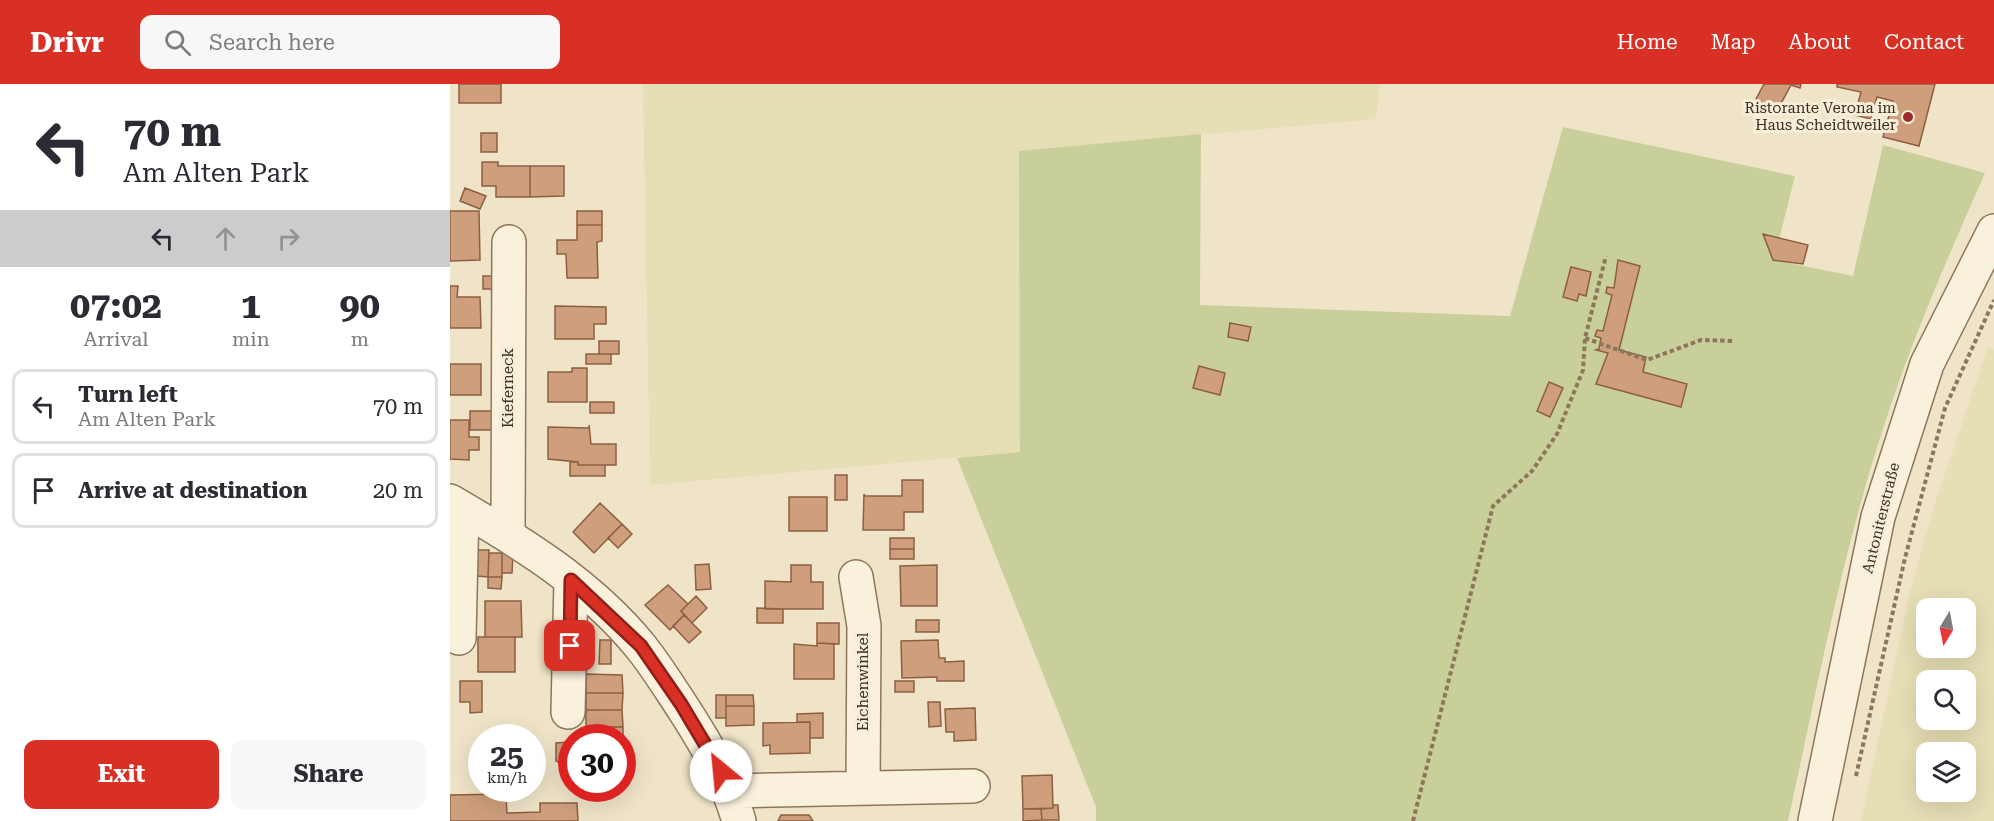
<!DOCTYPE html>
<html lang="en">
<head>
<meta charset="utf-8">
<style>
  :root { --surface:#fff; --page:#f7f7f7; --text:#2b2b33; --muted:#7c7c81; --line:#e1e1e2; --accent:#d93025 }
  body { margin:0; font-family:"Roboto Serif",serif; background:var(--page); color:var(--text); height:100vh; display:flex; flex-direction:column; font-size:22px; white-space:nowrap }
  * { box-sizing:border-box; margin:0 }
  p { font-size:20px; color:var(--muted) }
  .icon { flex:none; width:33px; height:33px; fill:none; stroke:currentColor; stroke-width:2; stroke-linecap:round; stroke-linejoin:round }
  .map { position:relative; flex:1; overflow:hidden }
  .drawer { display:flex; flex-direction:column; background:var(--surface); width:450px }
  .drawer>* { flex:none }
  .banner { background:#fff; color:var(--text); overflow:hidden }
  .needle { width:39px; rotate:190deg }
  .fabs { position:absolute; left:1466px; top:514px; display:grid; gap:12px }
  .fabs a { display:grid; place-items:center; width:60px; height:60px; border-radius:12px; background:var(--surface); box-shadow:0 6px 24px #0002; font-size:30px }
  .speed { position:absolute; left:18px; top:640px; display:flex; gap:12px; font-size:30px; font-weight:700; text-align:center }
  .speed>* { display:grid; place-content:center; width:78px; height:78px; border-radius:50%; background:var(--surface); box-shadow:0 6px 24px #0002; line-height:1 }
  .speed small { font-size:15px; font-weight:400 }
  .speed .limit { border:9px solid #d22; background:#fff; color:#111 }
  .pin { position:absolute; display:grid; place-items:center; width:51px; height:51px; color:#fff; margin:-26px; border-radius:12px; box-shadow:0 3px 9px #0006 }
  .me { position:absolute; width:66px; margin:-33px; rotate:332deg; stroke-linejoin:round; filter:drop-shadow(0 0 4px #0008) }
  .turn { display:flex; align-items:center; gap:21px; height:126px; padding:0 24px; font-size:27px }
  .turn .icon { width:78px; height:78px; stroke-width:2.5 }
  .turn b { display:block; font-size:42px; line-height:51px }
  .lanes { display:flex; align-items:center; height:57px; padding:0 24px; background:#0003; justify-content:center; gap:30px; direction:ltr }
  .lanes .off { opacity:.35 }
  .eta { display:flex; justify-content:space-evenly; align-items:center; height:102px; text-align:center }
  .eta b { font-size:36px; font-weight:700; line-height:42px }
  .primary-button { display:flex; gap:12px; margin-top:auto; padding:12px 24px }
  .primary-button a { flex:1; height:69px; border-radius:12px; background:var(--accent); color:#fff; font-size:24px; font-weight:700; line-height:69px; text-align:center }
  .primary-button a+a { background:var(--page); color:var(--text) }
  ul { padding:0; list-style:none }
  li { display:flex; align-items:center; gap:18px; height:75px; margin:0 12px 9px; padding:0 12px; border:3px solid var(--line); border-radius:12px }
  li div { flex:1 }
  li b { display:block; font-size:22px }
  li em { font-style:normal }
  header { display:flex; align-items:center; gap:36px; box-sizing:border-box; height:84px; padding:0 30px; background:var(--accent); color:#fff }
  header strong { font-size:28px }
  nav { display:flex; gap:33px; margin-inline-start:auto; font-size:21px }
  .search { width:420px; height:54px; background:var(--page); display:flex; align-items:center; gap:15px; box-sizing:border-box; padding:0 21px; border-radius:12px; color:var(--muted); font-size:22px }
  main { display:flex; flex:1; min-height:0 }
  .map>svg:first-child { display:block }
</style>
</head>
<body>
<header>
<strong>Drivr</strong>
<div class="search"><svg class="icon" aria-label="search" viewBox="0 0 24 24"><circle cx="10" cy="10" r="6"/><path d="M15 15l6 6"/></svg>Search here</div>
<nav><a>Home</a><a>Map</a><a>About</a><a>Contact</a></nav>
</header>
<main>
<section class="drawer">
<div class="banner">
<div class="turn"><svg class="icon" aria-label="left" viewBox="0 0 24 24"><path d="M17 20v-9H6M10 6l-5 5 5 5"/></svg><div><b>70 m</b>Am Alten Park</div></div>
<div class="lanes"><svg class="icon" aria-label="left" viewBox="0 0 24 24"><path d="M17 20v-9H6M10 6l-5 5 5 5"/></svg><svg class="icon off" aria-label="ahead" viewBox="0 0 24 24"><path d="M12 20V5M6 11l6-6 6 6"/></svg><svg class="icon off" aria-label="right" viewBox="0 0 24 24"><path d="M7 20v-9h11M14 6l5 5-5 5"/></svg></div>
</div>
<div class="eta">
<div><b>07:02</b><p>Arrival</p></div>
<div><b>1</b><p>min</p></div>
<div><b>90</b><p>m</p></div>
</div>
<ul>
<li><svg class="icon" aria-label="left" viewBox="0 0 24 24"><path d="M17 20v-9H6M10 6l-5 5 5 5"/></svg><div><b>Turn left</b><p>Am Alten Park</p></div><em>70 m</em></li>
<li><svg class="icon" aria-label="arrive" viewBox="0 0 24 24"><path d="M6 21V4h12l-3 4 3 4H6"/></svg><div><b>Arrive at destination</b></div><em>20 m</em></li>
</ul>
<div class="primary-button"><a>Exit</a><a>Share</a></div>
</section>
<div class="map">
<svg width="1544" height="737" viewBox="0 0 1544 737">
  <rect width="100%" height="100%" fill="#f0e4c8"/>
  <path fill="#e6deb5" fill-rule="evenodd" d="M193,0h737l-4,35 -356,32v301l-370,33z
    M1538,263l6,2v472h-133l49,-229 24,-86zM1476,525h39v39h-39zM1476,597h39v39h-39zM1476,669h39v39h-39z"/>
  <path fill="#c9cf9b" d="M1113,43l232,49 -21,84 79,16 30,-131 102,28c-37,84 -74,168 -102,256 -42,128 -66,261 -95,392h-692v-14l-139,-349 63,-6 -1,-301 182,-17 -1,171 310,11z"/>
  <path fill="#cf9f7d" stroke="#8d5f41" stroke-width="1.5" d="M9,0h42v19h-42z
    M1314,0h37l-1,4 -9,-3 -14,26 -21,-12z
    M1387,0h98l-16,62 -36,-9 10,-36 -16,-4 -6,22 -16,-4 6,-23 -24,-5z
    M31,49h16v19h-16z
    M32,78h16v4h32v31h-34v-11h-14z
    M80,82h34v30l-34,1z
    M15,104l21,8 -6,13 -20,-8z
    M0,127h29l1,49 -30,1z
    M127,127h25v14h-25z
    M127,141h25v16l-5,1 1,36h-31l-1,-24h-9v-14h20z
    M1313,150l45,11 -5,19 -30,-4z
    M1168,176l22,6 -21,84 27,7 -3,15 44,12 -6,23 -85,-23 12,-31 -12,-3 3,-1 2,-11 -6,-2 2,-6 6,1 9,-36 -6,-2 1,-6 7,1z
    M1121,183l20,5 -5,24 -7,-2 -2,7 -14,-4z
    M33,192h19v13h-19z
    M0,202h8l-1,11h23l1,31h-31z
    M105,222l51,1v17h-12v15h-39z
    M780,239l21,4 -3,14 -20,-4z
    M149,257h20v13h-20z
    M136,270h25v10h-25z
    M0,280h31v31h-31z
    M749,282l26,7 -5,22 -27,-7z
    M122,284h15v34h-39v-30h24z
    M1099,298l14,6 -13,29 -13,-6z
    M140,318h24v11h-24z
    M20,327h29v19h-29z
    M0,336h19v17h10v13h-10v10l-19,-1z
    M139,341l2,19h25v21h-38v-3l-30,-3v-32l41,1z
    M120,378h8v3h27v11h-35z
    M385,391h12v25h-12z
    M452,396h21v32h-19v18h-41l1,-36 1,2h37z
    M339,413h38v34h-38z
    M150,419l22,21 -28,29 -21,-21z
    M172,440l10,10 -14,14 -10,-10z
    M440,454h24v11h-24z
    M440,465h24v10h-24z
    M27,466h12l-1,27 -11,-1z
    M39,469h13v24h-14z
    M52,469l11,1 -1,19h-10z
    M259,480l2,25 -15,1 -1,-25z
    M341,481h20v17h12v27h-58v-28l26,1z
    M487,481v41h-36l-1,-40z
    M38,493h14l-1,12 -13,-1z
    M218,501l20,19 -7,7 3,4 -14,15 -25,-25z
    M246,512l11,12 -15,15 -11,-12z
    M35,517h36l1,36h-37z
    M307,524l26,1v14h-26z
    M234,531l17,17 -12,11 -16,-17z
    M466,536h23v12h-23z
    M367,539h22v21l-22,-1z
    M28,553h37v35h-37z
    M150,556h11v24h-12z
    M488,556l1,18h6v4l19,-1v20h-27v-4l-35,1 -1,-37z
    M367,559l17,1v35h-40v-35l23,2z
    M136,590l36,1 1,18h-37z
    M10,597h22v31l-12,1v-11h-10z
    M445,597h19v11h-19z
    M136,609h37l-1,17h-36z
    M266,611h10v23h-10z
    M276,611h27l1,11h-28z
    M478,618h12l1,24 -12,1z
    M276,622h28v19l-28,1z
    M525,624l1,32 -22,1v-9h-8l-1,-23z
    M136,626h36l1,17h-37z
    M373,629v25h-13v-16h-13v-8z
    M360,638v31l-40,1v-9l-7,1v-23z
    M136,643h37v18l-1,-7h-36z
    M118,658v25l-12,-6v-18z
    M602,691l1,33 -30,1 -1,-33z
    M56,710l1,19 33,-1v-9h37l1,18h-128v-26z
    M603,721h5l1,15h-17l-1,-11 12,-1z
    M573,725h18l1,11 -19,1z
    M331,731h28l4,6h-35z"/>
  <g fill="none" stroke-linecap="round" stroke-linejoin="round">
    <defs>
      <path id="minor" d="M0,417c69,40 140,83 191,146 16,20 30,43 44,64 23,36 42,69 54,110
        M58,449l1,-291
        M406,493l8,49 -1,162
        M9,554l3,-130
        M118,628l3,-132
        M280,707l243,-5
        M1365,737l63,-304 49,-153 67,-133"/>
    </defs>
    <use href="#minor" stroke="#8d765c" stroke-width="36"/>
    <path stroke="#8d765c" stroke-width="4" stroke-dasharray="4.5 3" stroke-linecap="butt" d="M1135,254l62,22 54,-20 34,1
      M1406,692l49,-218 40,-150 49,-108
      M963,737l80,-315 39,-35 25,-37 26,-64 2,-32 21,-82"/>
    <use href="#minor" stroke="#faf1dc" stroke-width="33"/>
  </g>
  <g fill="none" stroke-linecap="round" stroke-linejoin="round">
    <defs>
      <path id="route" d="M120,562l1,-66 70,66 40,58 40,67"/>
    </defs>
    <use href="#route" stroke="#8d1f18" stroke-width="15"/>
    <use href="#route" stroke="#d93025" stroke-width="10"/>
  </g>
  <circle fill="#9e2a2b" stroke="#f7eed8" stroke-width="2" cx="1458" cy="33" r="6"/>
  <g text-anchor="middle" stroke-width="6" stroke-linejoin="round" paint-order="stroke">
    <g font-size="15" fill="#3d2e20" stroke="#f7eed8" text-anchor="end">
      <text x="1446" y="29">Ristorante Verona im<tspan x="1446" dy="17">Haus Scheidtweiler</tspan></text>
    </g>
    <g font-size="15" fill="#3d2e20" stroke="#f7eed8">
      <text transform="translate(58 304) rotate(-90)" y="5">Kieferneck</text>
      <text transform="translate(1431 434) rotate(-76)" y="5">Antoniterstraße</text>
      <text transform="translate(413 598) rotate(-90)" y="5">Eichenwinkel</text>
    </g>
  </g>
</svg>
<div class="fabs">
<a><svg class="needle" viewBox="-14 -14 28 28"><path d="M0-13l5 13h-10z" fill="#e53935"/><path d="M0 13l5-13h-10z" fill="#7c7c81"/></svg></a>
<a><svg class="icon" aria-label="search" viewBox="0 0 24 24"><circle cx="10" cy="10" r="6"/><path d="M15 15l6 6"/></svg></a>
<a><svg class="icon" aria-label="layers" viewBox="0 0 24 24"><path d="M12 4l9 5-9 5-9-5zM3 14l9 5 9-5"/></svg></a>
</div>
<div class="speed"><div>25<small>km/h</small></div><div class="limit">30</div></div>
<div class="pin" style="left:120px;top:562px;background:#d93025"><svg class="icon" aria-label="arrive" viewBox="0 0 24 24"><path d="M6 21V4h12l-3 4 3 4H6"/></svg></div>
<svg class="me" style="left:271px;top:687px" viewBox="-20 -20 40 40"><circle r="19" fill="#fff"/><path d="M0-13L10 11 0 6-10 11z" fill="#d93025"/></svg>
</div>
</main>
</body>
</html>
